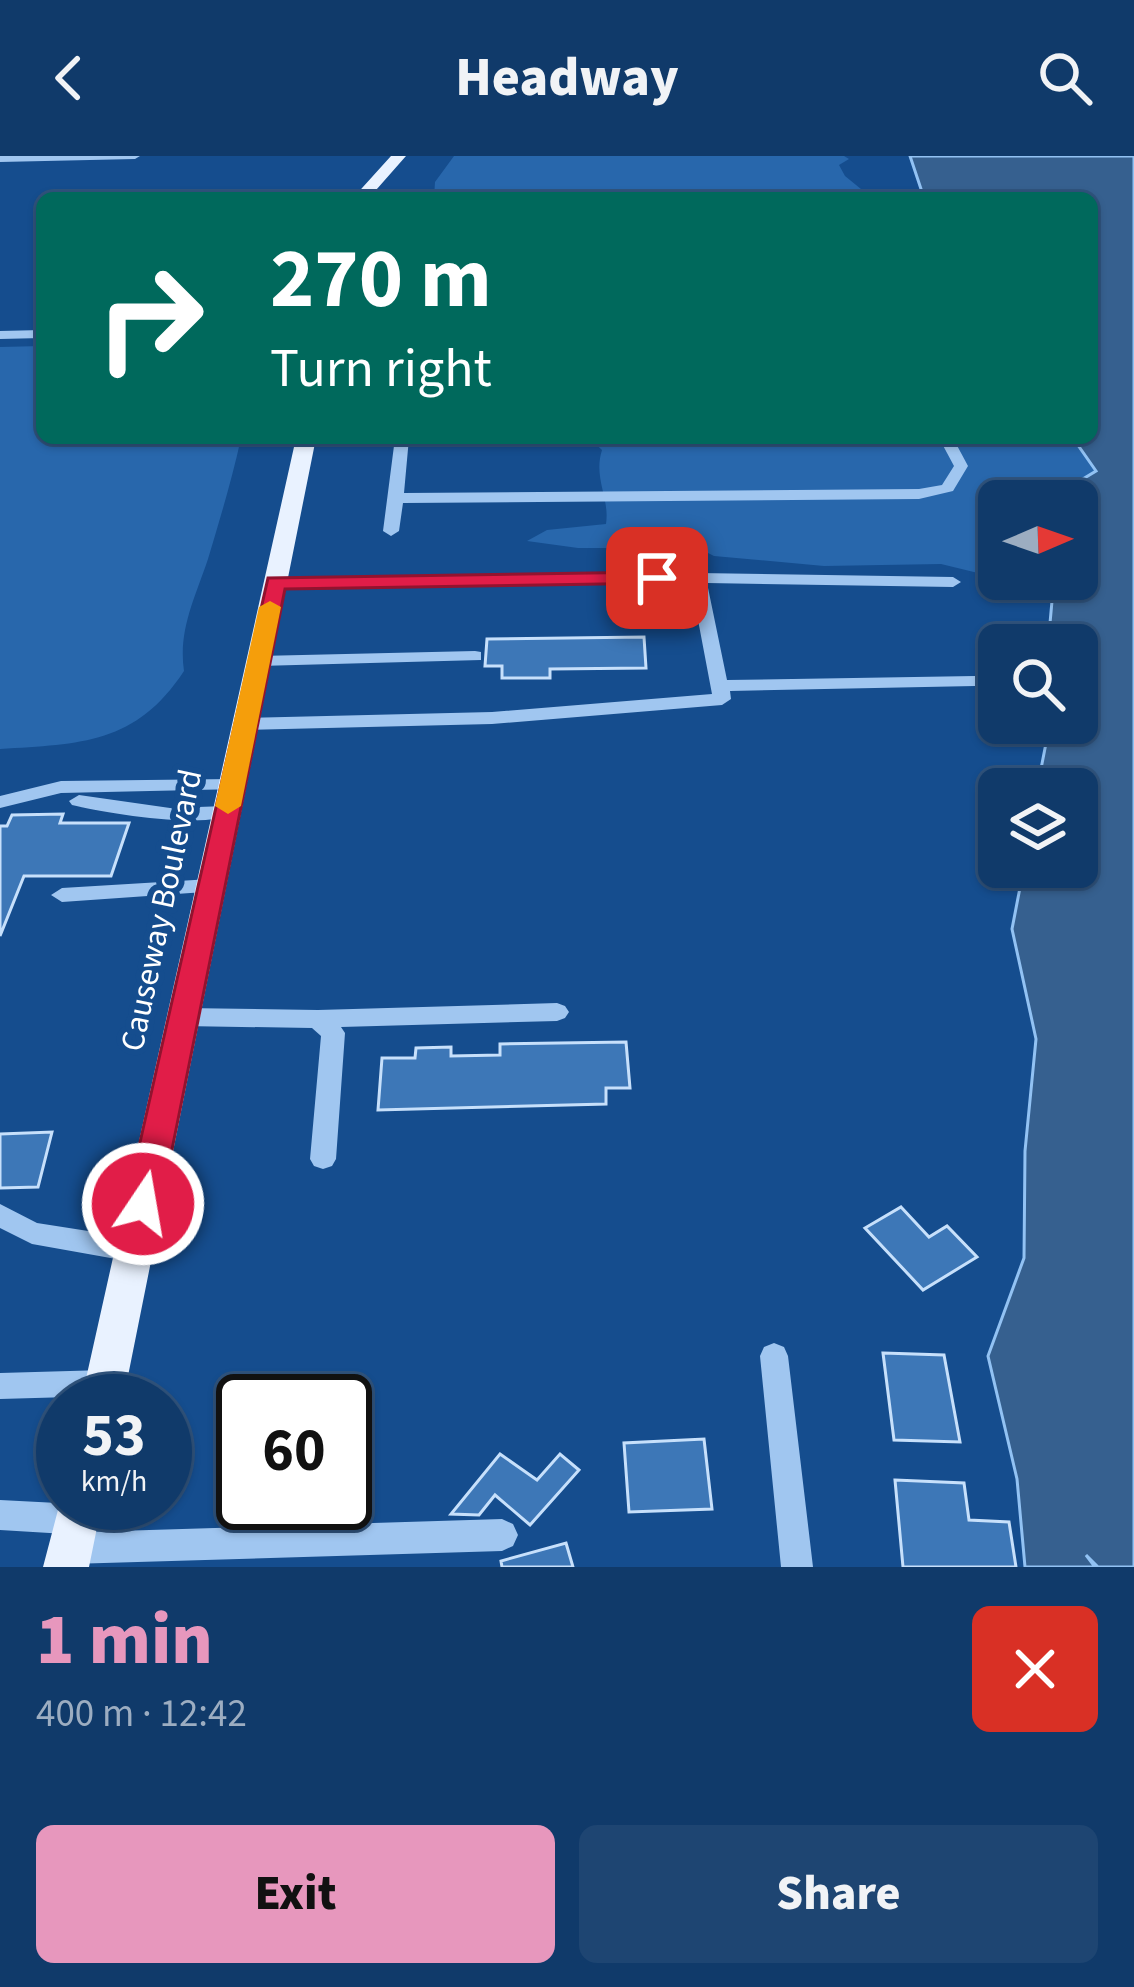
<!DOCTYPE html>
<html lang="en">
<head>
<meta charset="utf-8">
<style>
  :root { --surface:#103a6a; --page:#1e4572; --text:#f1f3f6; --muted:#9cadc1; --line:#30547e; --accent:#e797bd }
  body { margin:0; font-family:"Source Sans 3",sans-serif; background:var(--page); color:var(--text); height:100vh; display:flex; flex-direction:column; font-size:45px; white-space:nowrap }
  * { box-sizing:border-box; margin:0 }
  p { font-size:39px; color:var(--muted) }
  .icon { flex:none; width:66px; height:66px; fill:none; stroke:currentColor; stroke-width:2; stroke-linecap:round; stroke-linejoin:round }
  .map { position:relative; height:1411px; overflow:hidden }
  .panel { display:flex; flex-direction:column; background:var(--surface); flex:1 }
  .panel>* { flex:none }
  .hud { position:absolute; left:36px; top:36px; width:1062px; height:252px; border-radius:18px; box-shadow:0 3px 9px #0004,0 0 0 3px var(--line); background:#00695c; color:#fff; overflow:hidden }
  .needle { width:78px; rotate:88deg }
  .buttons { position:absolute; left:978px; top:324px; display:grid; gap:24px }
  .buttons a { display:grid; place-items:center; width:120px; height:120px; border-radius:18px; background:var(--surface); box-shadow:0 3px 9px #0004,0 0 0 3px var(--line); font-size:60px }
  .speed { position:absolute; left:36px; top:1218px; display:flex; gap:24px; font-size:60px; font-weight:700; text-align:center }
  .speed>* { display:grid; place-content:center; width:156px; height:156px; border-radius:50%; background:var(--surface); box-shadow:0 3px 9px #0004,0 0 0 3px var(--line); line-height:1 }
  .speed small { font-size:30px; font-weight:400 }
  .speed .limit { border:6px solid #111; border-radius:18px; background:#fff; color:#111 }
  .pin { position:absolute; display:grid; place-items:center; width:102px; height:102px; color:#fff; margin:-51px; border-radius:24px; box-shadow:0 6px 18px #0006 }
  .me { position:absolute; width:132px; margin:-66px; rotate:12deg; stroke-linejoin:round; filter:drop-shadow(0 0 9px #0008) }
  .turn { display:flex; align-items:center; gap:42px; height:252px; padding:0 36px; font-size:54px }
  .turn .icon { width:156px; height:156px; stroke-width:2.5 }
  .turn b { display:block; font-size:84px; line-height:102px }
  .round { display:grid; place-items:center; flex:none; width:126px; height:126px; border-radius:18px; background:var(--page) }
  .summary { display:flex; align-items:center; justify-content:space-between; height:204px; padding:0 36px }
  h1 { font-size:72px; font-weight:800; line-height:90px; color:var(--accent) }
  .action { display:flex; gap:24px; margin-top:auto; padding:24px 36px }
  .action a { flex:1; height:138px; border-radius:18px; background:var(--accent); color:#111; font-size:48px; font-weight:800; line-height:138px; text-align:center }
  .action a+a { background:var(--page); color:var(--text) }
  header { display:flex; justify-content:space-between; align-items:center; height:156px; padding:0 36px; background:var(--surface); font-size:54px; font-weight:800 }
  .map>svg:first-child { display:block }
</style>
</head>
<body>
<header><svg class="icon" aria-label="back" viewBox="0 0 24 24"><path d="M15 5l-7 7 7 7"/></svg>Headway<svg class="icon" aria-label="search" viewBox="0 0 24 24"><circle cx="10" cy="10" r="6"/><path d="M15 15l6 6"/></svg></header>
<div class="map">
<svg width="1134" height="1411" viewBox="0 0 1134 1411">
  <rect width="100%" height="100%" fill="#154d8e"/>
  <path fill="#2867ac" d="M454,0h390l5,3 -10,6 6,11 27,22h-438l1,-16z
    M42,190v92h199c-9,41 -21,81 -33,121 -13,39 -30,71 -24,112 -48,73 -103,73 -184,78v-402z
    M589,282h503l42,31 -66,18 -3,14h-66v67l-21,5 -37,-9 -117,2 -110,-10 -16,-8h-120l-51,-7 20,-11 59,-6c4,-26 -13,-46 -4,-74z"/>
  <path fill="#36608f" stroke="#92c2f3" stroke-width="3" d="M910,0h224v1411h-36l-12,-12 9,12h-70l-8,-88 -29,-123 36,-98 1,-107 11,-112 -24,-110 12,-62h53v-78h-40l13,-66h27v-78h-20l-7,-22 4,-44h23v-78h-12l3,-13 28,-17 -23,-33h19v-240h-168z"/>
  <path fill="#3d77b7" stroke="#c7e0fb" stroke-width="3" d="M644,481l2,31 -96,1v9h-48v-12h-17l2,-27z
    M63,658l-3,9h69l-18,53h-87l-24,60v-110h7l5,-11z
    M626,886l4,46h-24v16l-228,6 4,-52h33l1,-10 35,-1v9l49,-1v-11z
    M52,976l-14,55 -38,1v-54z
    M901,1051l28,30 18,-11 30,31 -54,33 -58,-62z
    M883,1197l61,2 16,87 -66,-2z
    M704,1283l8,70 -83,3 -5,-69z
    M500,1298l37,26 23,-26 19,16 -49,55 -35,-30 -16,20 -28,-1z
    M895,1324l69,3 5,37 40,2 7,45h-113z
    M566,1387l7,24h-71l-1,-6z"/>
  <g fill="none" stroke-linecap="round" stroke-linejoin="round">
    <path fill="#a0c6f0" fill-rule="evenodd" d="M0,0h140l-5,3 -135,3z
      M42,174v8l-42,1v-8z
      M395,282h14l-5,55 515,-4 23,-4 12,-19 -15,-28h14l15,28 -15,25 -34,8 -516,4 -4,28 -8,5 -8,-5z
      M698,417l255,4 8,5 -8,5 -246,-4 20,97 248,-4 9,5 -9,5 -245,5 1,8 -9,6 -230,19 -247,6 -9,-6 9,-6 247,-6 220,-18 -21,-111 -416,4 -8,-5 2,-4z
      M475,495l6,1v8l-222,6 -9,-5 9,-5z
      M232,623l10,6 -3,4 -178,4 -61,15v-12l61,-15z
      M79,639l91,13 56,-2 10,6c-25,19 -131,1 -164,-7l-3,-4z
      M211,723l11,7 -3,5 -157,11 -11,-7 11,-7z
      M557,847l8,3 4,6 -4,6 -8,3 -216,6 4,6 -9,126 -4,7 -9,3 -9,-3 -4,-7 11,-123 -9,-8 -129,-2 -8,-3 -4,-6 4,-6 8,-3 135,2z
      M0,1048l37,19 96,15 10,4 4,8 -4,8 -10,4 -101,-18 -32,-16z
      M774,1187l10,4 4,9 25,211h-32l-21,-211 4,-9z
      M105,1214l10,4 5,9 -5,9 -10,4 -105,3v-26z
      M0,1344l77,4 11,4 5,11 -9,13 418,-13 11,5 5,11 -5,11 -11,5 -432,13 -11,-5 -5,-11 5,-11 7,-3 -66,-4z"/>
    <path fill="#e9f2ff" fill-rule="evenodd" d="M391,0h15l-37,42h-16z
      M296,282h20l-193,963h-42z
      M63,1335v12h39l-13,64h-46z"/>
  </g>
  <path fill="#e11d48" stroke="#92132f" stroke-width="3" d="M657,416l10,6 -3,5 -379,6 -124,615 -5,10 -13,4 -12,-4 -5,-10 142,-626z"/>
  <path fill="#f59e0b" d="M270,445l11,6 -40,199 -13,8 -13,-8 44,-199z"/>
  <g text-anchor="middle" stroke-width="12" stroke-linejoin="round" paint-order="stroke">
    <g font-size="33" fill="#fff" stroke="#154d8e">
      <text transform="translate(160 754) rotate(-78)" y="12">Causeway Boulevard</text>
    </g>
  </g>
</svg>
<div class="buttons">
<a><svg class="needle" viewBox="-14 -14 28 28"><path d="M0-13l5 13h-10z" fill="#e53935"/><path d="M0 13l5-13h-10z" fill="#9cadc1"/></svg></a>
<a><svg class="icon" aria-label="search" viewBox="0 0 24 24"><circle cx="10" cy="10" r="6"/><path d="M15 15l6 6"/></svg></a>
<a><svg class="icon" aria-label="layers" viewBox="0 0 24 24"><path d="M12 4l9 5-9 5-9-5zM3 14l9 5 9-5"/></svg></a>
</div>
<div class="speed"><div>53<small>km/h</small></div><div class="limit">60</div></div>
<div class="pin" style="left:657px;top:422px;background:#d93025"><svg class="icon" aria-label="arrive" viewBox="0 0 24 24"><path d="M6 21V4h12l-3 4 3 4H6"/></svg></div>
<svg class="me" style="left:143px;top:1048px" viewBox="-20 -20 40 40"><circle r="17" fill="#e11d48" stroke="#fff" stroke-width="3"/><path d="M0-11L8 9 0 5-8 9z" fill="#fff"/></svg>
<div class="hud">
<div class="turn"><svg class="icon" aria-label="right" viewBox="0 0 24 24"><path d="M7 20v-9h11M14 6l5 5-5 5"/></svg><div><b>270 m</b>Turn right</div></div>
</div>
</div>
<section class="panel">
<div class="summary"><div><h1>1 min</h1><p>400 m · 12:42</p></div><a class="round" style="background:#d93025;color:#fff"><svg class="icon" aria-label="close" viewBox="0 0 24 24"><path d="M6 6l12 12M18 6L6 18"/></svg></a></div>
<div class="action"><a>Exit</a><a>Share</a></div>
</section>
</body>
</html>
